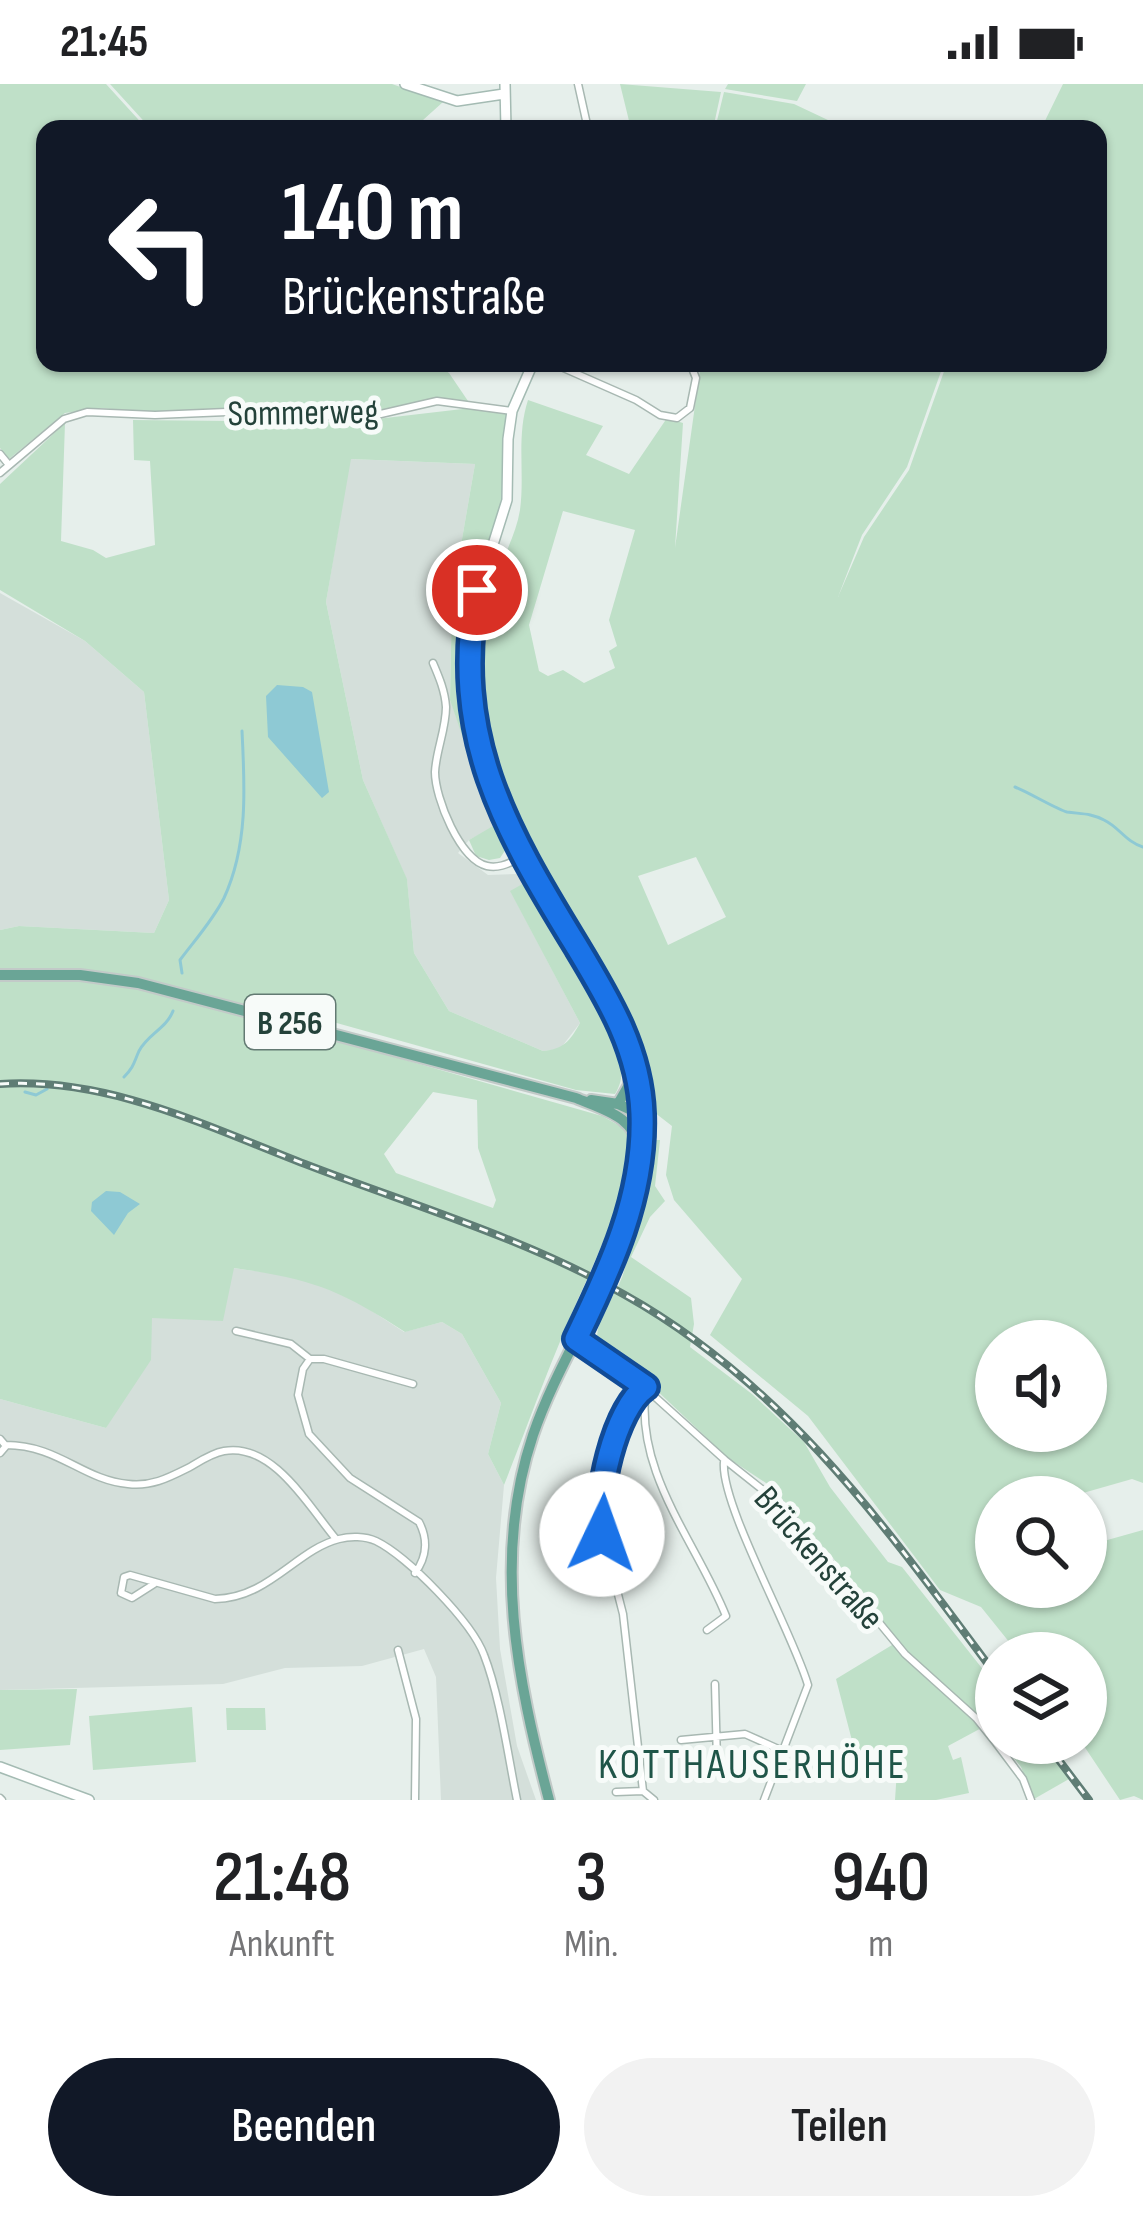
<!DOCTYPE html>
<html lang="de">
<head>
<meta charset="utf-8">
<style>
  :root { --surface:#fff; --page:#f2f2f2; --text:#202124; --muted:#757577; --accent:#111827 }
  body { margin:0; font-family:"Sofia Sans Condensed",sans-serif; background:var(--page); color:var(--text); height:100vh; display:flex; flex-direction:column; font-size:45px; white-space:nowrap }
  * { box-sizing:border-box; margin:0 }
  p { font-size:39px; color:var(--muted) }
  .icon { flex:none; width:66px; height:66px; fill:none; stroke:currentColor; stroke-width:2; stroke-linecap:round; stroke-linejoin:round }
  .map { position:relative; height:1716px; overflow:hidden }
  .details { display:flex; flex-direction:column; background:var(--surface); flex:1 }
  .details>* { flex:none }
  .banner { position:absolute; left:36px; top:36px; width:1071px; height:252px; border-radius:24px; box-shadow:0 3px 9px #0004; background:#111827; color:#fff; overflow:hidden }
  .controls { position:absolute; left:975px; top:1236px; display:grid; gap:24px }
  .controls a { display:grid; place-items:center; width:132px; height:132px; border-radius:50%; background:var(--surface); box-shadow:0 3px 9px #0004; font-size:60px }
  .pin { position:absolute; display:grid; place-items:center; width:102px; height:102px; color:#fff; margin:-51px; border:6px solid #fff; border-radius:50%; box-shadow:0 3px 12px #0007 }
  .me { position:absolute; width:132px; margin:-66px; rotate:3deg; stroke-linejoin:round; filter:drop-shadow(0 0 9px #0008) }
  .turn { display:flex; align-items:center; gap:42px; height:252px; padding:0 48px; font-size:54px }
  .turn .icon { width:156px; height:156px; stroke-width:2.5 }
  .turn b { display:block; font-size:84px; line-height:102px }
  .eta { display:flex; justify-content:space-evenly; align-items:center; height:204px; text-align:center }
  .eta b { font-size:72px; font-weight:600; line-height:84px }
  .action { display:flex; gap:24px; margin-top:auto; padding:24px 48px }
  .action a { flex:1; height:138px; border-radius:72px; background:var(--accent); color:#fff; font-size:48px; font-weight:600; line-height:138px; text-align:center }
  .action a+a { background:var(--page); color:var(--text) }
  .status { display:flex; justify-content:space-between; align-items:center; height:84px; padding:0 60px; background:var(--surface); direction:ltr }
  .status svg { height:33px; fill:currentColor }
  .map>svg:first-child { display:block }
</style>
</head>
<body>
<div class="status"><b>21:45</b><svg viewBox="0 0 49 12"><path d="M0 12V9h3v3zM5 12V6h3v6zM10 12V3h3v9zM15 12V0h3v12zM26 1h20v11H26zM47 4h2v5h-2z"/></svg></div>
<div class="map">
<svg width="1143" height="1716" viewBox="0 0 1143 1716">
  <rect width="100%" height="100%" fill="#e6efeb"/>
  <path fill="#d4dfda" d="M350,375l125,5 -23,133 -2,102 44,128 -25,13 -11,13 30,22 31,-1 7,8 -15,10 69,131 -20,26 -17,2 -94,-40 -35,-58 -7,-73 -44,-100 -37,-178z
    M0,509l85,48 59,51 25,208 -15,33 -135,-7 -19,4z
    M233,1184l66,9 53,21 52,34 38,-10 20,12 39,69 -13,51 16,31 -8,93 4,71 17,97 19,54h-95l-5,-123 -12,-28 -62,17 -77,2 -62,16 -223,6v-291l106,29 46,-110z"/>
  <path fill="#bfe0c8" fill-rule="evenodd" d="M0,0h106l41,45h-102v234h390l14,10 19,28 -110,14 -108,-6 -94,4 -55,-5 -36,5 -56,46 -9,-11z
    M110,0h282l51,18 -30,27h-262z
    M620,0l101,8 -8,37h-82z
    M728,0h78l-9,17 -72,-12z
    M1063,0h80v1399l-11,-4 -63,18h-73v90h90v-41l57,-16v270l-9,-4 -14,4 -38,-57h4v-90h-68l-37,-46 -41,-17 -132,-174 -98,-81 32,-56 -68,-79 -8,-25 6,-49 -22,-17c-4,-33 -8,-68 -23,-98 -32,-66 -82,-123 -113,-190 -33,-72 -43,-157 -21,-233 7,-26 23,-52 27,-78 5,-38 -4,-73 8,-110l75,26 -17,29 43,19 38,-56 16,5 -8,125 26,-185h243l-37,104 -45,68 -24,62 26,-60 45,-67 38,-107h151v-234h-57zM563,427l72,19 -26,90 8,26 -8,5 6,17 -31,15 -21,-13 -15,6 -9,-5 -10,-46zM696,773l30,60 -58,28 -30,-69zM996,1257h90v90h-90z
    M724,8l70,12 53,25h-132z
    M471,324l35,6c-3,31 -1,62 -6,92 -4,25 -17,47 -24,70 -26,96 -2,181 32,270l-8,12 -11,2 -13,-4 -7,-16 24,-14 -43,-126 2,-103 23,-133 -124,-5 -25,143 37,178 44,99 7,74 35,58 94,40c21,-2 27,-10 37,-28l-70,-132 16,-9c27,42 122,163 89,212l-39,-4 -250,-70 -2,17 278,79 27,15c-1,71 -36,131 -63,196 -22,52 -41,105 -62,158l-16,-31 13,-51 -39,-69 -20,-12 -37,10c-66,-43 -94,-53 -171,-64l-11,53 -71,-3 -1,42 -45,68 -106,-29v-469l19,-4 135,7 15,-33 -25,-208 -59,-51 -85,-51v-106l65,-61 -4,118 32,9 13,8 49,-13 -5,-84 -16,-1 -1,-40 218,2zM433,1008l44,8 1,48 18,52 -3,8 -97,-35 -12,-19z
    M654,1056h6l-5,46 10,15 -15,16 -19,40 60,41 3,26 -4,23 62,47 52,48 26,45 58,75 14,5 94,119v50l-9,-11 -39,21 5,14 8,-3 8,36 -33,7h-41l2,-30 -41,-14 -20,-77 61,-37 -64,-84 -67,-75 -38,-25 -97,-92 -34,-24c-1,-29 20,-45 27,-71 12,-43 24,-86 30,-131z
    M77,1605l-7,56 -70,5v-60z
    M192,1623l4,55 -103,8 -4,-54z
    M226,1624h39l1,22h-39z
    M1002,1659h39l28,36 -35,20 -13,-32z"/>
  <path fill="#8ec9d4" d="M277,601l26,2 9,5 17,100 -7,6 -54,-61 -2,-41z
    M106,1107l14,1 20,12 -12,9 -14,22 -23,-24 1,-9z"/>
  <g fill="none" stroke-linecap="round" stroke-linejoin="round">
    <path stroke="#8ec9d4" stroke-width="3" d="M1015,703c13,5 43,23 52,25 14,2 24,1 37,8 15,7 22,22 39,27
      M182,889l-2,-13c15,-20 33,-40 44,-62 24,-52 21,-110 18,-167
      M124,993c10,-10 10,-15 15,-26 9,-17 27,-22 34,-40
      M25,1008l11,3 11,-6"/>
    <defs>
      <path id="street" d="M578,0l10,45
        M552,279l84,37 24,15 17,3 13,-10 6,-30 -6,-15
        M0,370l9,11
        M0,389l64,-54 23,-7 68,3 96,-4 91,6 30,-1 65,-15 75,10
        M433,579c6,14 12,28 13,44 0,22 -10,44 -11,65 0,26 25,88 52,94 13,3 24,-4 36,-9
        M236,1247l55,13 19,15
        M578,1256l46,29 101,91 58,46 122,148 71,64 20,25
        M413,1300l-89,-25h-14l-7,10 -5,26 11,39 41,44 69,44c9,17 8,35 -4,51
        M646,1303c-12,86 50,154 80,229l-19,14
        M0,1355l6,7 -6,7
        M6,1361c52,0 77,35 122,39 24,3 42,-7 62,-17 10,-6 22,-14 34,-16 49,-9 85,56 112,88
        M724,1378c-4,42 69,171 84,223l-44,115
        M154,1500l-22,14 -11,-5 3,-16 6,-2 85,24c54,-1 81,-49 124,-60 11,-3 26,-3 37,2 31,15 96,81 108,114 16,41 24,101 33,145
        M398,1566l18,69 -1,81
        M715,1600l2,78
        M681,1656l64,-6 40,18
        M996,1659l27,36 8,21
        M643,1707l-20,-177 -24,-94 3,-31 10,-38 20,-50 14,-14
        M616,1708l27,-1 11,9
        M0,1714l2,2"/>
      <path id="secondary" d="M405,0l52,17 47,-7
        M505,0l1,45
        M533,279l-21,48 -4,28 -1,61 -33,105 -6,40 2,58 13,64 28,68 114,196 13,43 4,41
        M0,1683l89,33"/>
      <path id="primary" d="M0,891h80l58,8 438,115c29,12 60,19 64,54
        M591,1016l27,4 24,11
        M618,1020l11,-19 1,-37
        M611,1179l25,-77 6,-71
        M549,1716c-32,-121 -57,-243 -16,-365 14,-41 35,-80 54,-118"/>
    </defs>
    <use href="#street" stroke="#a8b8b2" stroke-width="9"/>
    <use href="#secondary" stroke="#a4bbb3" stroke-width="12"/>
    <use href="#primary" stroke="#c2cac8" stroke-width="14"/>
    <use href="#street" stroke="#fff" stroke-width="6"/>
    <use href="#secondary" stroke="#fff" stroke-width="9"/>
    <use href="#primary" stroke="#6aa596" stroke-width="10"/>
    <defs>
      <path id="rail" d="M0,1000c108,-7 206,42 305,80 106,41 220,74 320,131 161,90 263,235 371,380
        M1046,1659l43,57"/>
    </defs>
    <use href="#rail" stroke="#5f7d75" stroke-width="8"/>
    <use href="#rail" stroke="#f7fbf9" stroke-width="3" stroke-dasharray="9" stroke-linecap="butt"/>
    <defs>
      <path id="primary-bridge" d="M587,1233l24,-54"/>
    </defs>
    <use href="#primary-bridge" stroke="#c2cac8" stroke-width="14" stroke-linecap="butt"/>
    <use href="#primary-bridge" stroke="#6aa596" stroke-width="10"/>
  </g>
  <g fill="none" stroke-linecap="round" stroke-linejoin="round">
    <defs>
      <path id="route" d="M477,506c-27,145 27,238 100,357 32,53 63,104 65,167 3,81 -32,155 -66,225l70,48c-32,22 -51,111 -44,147"/>
    </defs>
    <use href="#route" stroke="#114b97" stroke-width="30"/>
    <use href="#route" stroke="#1a73e8" stroke-width="21"/>
  </g>
  <g text-anchor="middle" stroke-width="10" stroke-linejoin="round" paint-order="stroke">
    <rect fill="#f7fbf9" stroke="#637a73" stroke-width="3" x="245" y="911" width="90" height="54" rx="9"/>
    <g font-size="33" font-weight="bold" fill="#24423a">
      <text x="290" y="950">B 256</text>
    </g>
    <g font-size="36" fill="#24423a" stroke="#f7fbf9">
      <text transform="translate(303 327) rotate(-1)" y="13">Sommerweg</text>
      <text transform="translate(820 1473) rotate(49)" y="13">Brückenstraße</text>
    </g>
    <g font-size="42" letter-spacing="3" fill="#1f5548" stroke="#f7fbf9">
      <text x="753" y="1694">KOTTHAUSERHÖHE</text>
    </g>
  </g>
</svg>
<div class="controls">
<a><svg class="icon" aria-label="sound" viewBox="0 0 24 24"><path d="M4 9h4l5-4v14l-5-4H4zM17 9q2 3 0 6"/></svg></a>
<a><svg class="icon" aria-label="search" viewBox="0 0 24 24"><circle cx="10" cy="10" r="6"/><path d="M15 15l6 6"/></svg></a>
<a><svg class="icon" aria-label="layers" viewBox="0 0 24 24"><path d="M12 4l9 5-9 5-9-5zM3 14l9 5 9-5"/></svg></a>
</div>
<div class="pin" style="left:477px;top:506px;background:#d93025"><svg class="icon" aria-label="arrive" viewBox="0 0 24 24"><path d="M6 21V4h12l-3 4 3 4H6"/></svg></div>
<svg class="me" style="left:602px;top:1450px" viewBox="-20 -20 40 40"><circle r="19" fill="#fff"/><path d="M0-13L10 11 0 6-10 11z" fill="#1a73e8"/></svg>
<div class="banner">
<div class="turn"><svg class="icon" aria-label="left" viewBox="0 0 24 24"><path d="M17 20v-9H6M10 6l-5 5 5 5"/></svg><div><b>140 m</b>Brückenstraße</div></div>
</div>
</div>
<section class="details">
<div class="eta">
<div><b>21:48</b><p>Ankunft</p></div>
<div><b>3</b><p>Min.</p></div>
<div><b>940</b><p>m</p></div>
</div>
<div class="action"><a>Beenden</a><a>Teilen</a></div>
</section>
</body>
</html>
